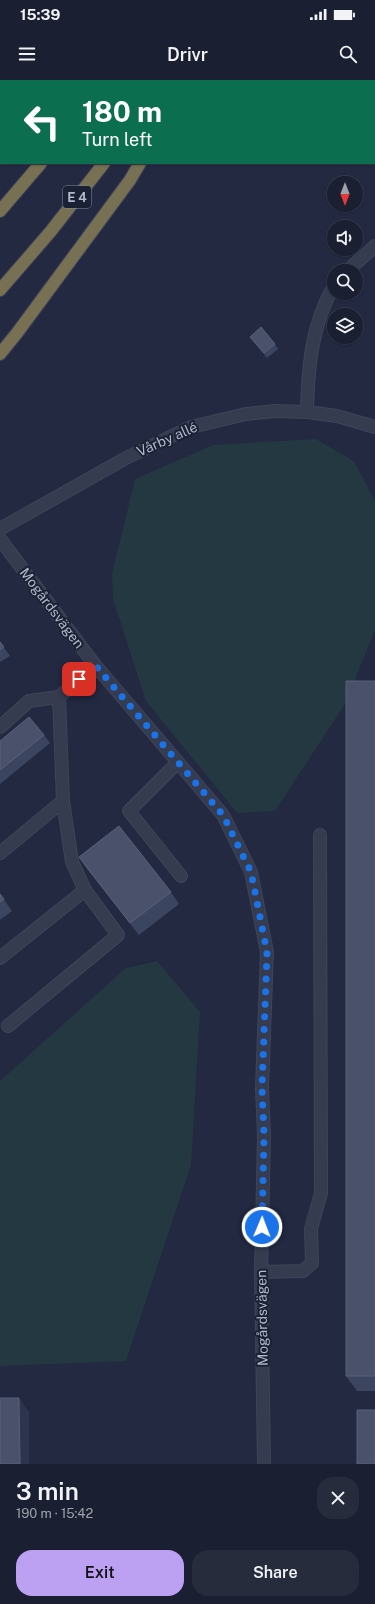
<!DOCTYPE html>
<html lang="en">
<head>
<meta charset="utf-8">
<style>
  :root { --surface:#1a1f31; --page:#272c3d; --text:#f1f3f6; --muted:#9fa2ab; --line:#383d4d; --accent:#bca0f2 }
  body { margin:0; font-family:"Public Sans",sans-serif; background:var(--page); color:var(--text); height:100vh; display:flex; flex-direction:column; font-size:15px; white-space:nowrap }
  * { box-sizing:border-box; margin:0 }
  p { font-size:13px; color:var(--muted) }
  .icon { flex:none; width:22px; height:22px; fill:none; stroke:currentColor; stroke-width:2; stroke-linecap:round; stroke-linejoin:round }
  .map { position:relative; height:1384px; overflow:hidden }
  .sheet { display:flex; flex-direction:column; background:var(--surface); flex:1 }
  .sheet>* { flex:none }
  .hud { position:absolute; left:0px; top:0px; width:375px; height:84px; box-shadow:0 1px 3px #0004,0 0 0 1px var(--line); background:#0b6e4f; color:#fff; overflow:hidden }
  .needle { width:26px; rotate:180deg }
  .buttons { position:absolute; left:327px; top:96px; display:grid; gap:8px }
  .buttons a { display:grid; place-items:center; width:36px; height:36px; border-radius:50%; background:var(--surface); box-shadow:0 1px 3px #0004,0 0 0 1px var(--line); font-size:20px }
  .pin { position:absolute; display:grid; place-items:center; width:34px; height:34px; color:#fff; margin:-17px; border-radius:8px; box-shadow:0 2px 6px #0006 }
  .me { position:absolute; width:44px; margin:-22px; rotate:1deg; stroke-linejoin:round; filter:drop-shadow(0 0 3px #0008) }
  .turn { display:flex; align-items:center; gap:14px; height:84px; padding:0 16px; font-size:18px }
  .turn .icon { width:52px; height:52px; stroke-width:2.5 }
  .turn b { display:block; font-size:28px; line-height:34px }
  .round { display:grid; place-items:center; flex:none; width:42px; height:42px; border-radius:16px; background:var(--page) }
  .headline { display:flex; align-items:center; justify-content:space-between; height:68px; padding:0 16px }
  h1 { font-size:24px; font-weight:600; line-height:30px }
  .action { display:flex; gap:8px; margin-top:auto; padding:8px 16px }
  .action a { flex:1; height:46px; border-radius:16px; background:var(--accent); color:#111; font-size:16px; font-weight:600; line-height:46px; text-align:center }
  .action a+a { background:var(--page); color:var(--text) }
  .status { display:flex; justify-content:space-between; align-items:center; height:28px; padding:0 20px; background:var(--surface); direction:ltr }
  .status svg { height:11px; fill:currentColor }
  header { display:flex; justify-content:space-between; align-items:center; height:52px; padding:0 16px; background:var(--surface); font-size:18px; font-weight:600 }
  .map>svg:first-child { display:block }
</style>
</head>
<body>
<div class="status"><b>15:39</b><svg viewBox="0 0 49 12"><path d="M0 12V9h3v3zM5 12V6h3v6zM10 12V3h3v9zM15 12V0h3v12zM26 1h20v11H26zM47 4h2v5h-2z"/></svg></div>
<header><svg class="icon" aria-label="menu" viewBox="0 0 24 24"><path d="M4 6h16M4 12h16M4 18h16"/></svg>Drivr<svg class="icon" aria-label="search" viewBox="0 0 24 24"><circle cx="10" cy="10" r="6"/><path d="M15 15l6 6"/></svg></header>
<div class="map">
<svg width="375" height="1384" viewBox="0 0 375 1384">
  <rect width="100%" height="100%" fill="#222941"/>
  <path fill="#243842" d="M316,359l38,22 21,40v129l-30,74 -70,107 -38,2 -91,-112 -33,-102 -1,-25 23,-95 78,-34z
    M157,881l43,51 -9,153 -65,196 -126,5v-285l126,-113z"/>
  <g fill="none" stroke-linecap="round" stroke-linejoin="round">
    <defs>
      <path id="minor" d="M347,191l28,-25
        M307,332c1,-43 4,-87 27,-126
        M0,449l126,-71 65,-31 55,-13 29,-3 32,1 30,4 38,11
        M0,459l95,126 128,150 28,57 16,80 -5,136 2,48 -3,136 3,192
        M0,647l29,-26 30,-4 36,-32
        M178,682l-49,49 52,65
        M0,773l63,-52 -4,-104
        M0,878l85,-68
        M8,946l110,-91 -33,-45 -13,-28 -9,-61
        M261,1192l42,-1 9,-8 -1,-34 10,-36 -1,-358"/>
      <path id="highway" d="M13,1l1,-1
        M107,1l1,-1
        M166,1l1,-1
        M187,1l1,-1
        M0,17l1,-1
        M0,131l41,-48
        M0,210l51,-59 53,-68
        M0,274l17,-21 113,-153 10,-17"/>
    </defs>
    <use href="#minor" stroke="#3f4559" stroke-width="14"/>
    <use href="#highway" stroke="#3e4458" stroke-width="14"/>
    <use href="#minor" stroke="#363c50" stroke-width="12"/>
    <use href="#highway" stroke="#777052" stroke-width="12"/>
  </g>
  <path fill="#3c455f" d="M250,257l25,7 3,5 -11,9z
    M0,562l10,14 -10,6z
    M375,601v710h-18l-11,-15z
    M44,655l6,8 -50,41v-43z
    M79,777l92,35 8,12 -40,31 -52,-66z
    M0,814l12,17 -12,9z"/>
  <path fill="#2c344e" d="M19,1318l10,14v52h-9z"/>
  <path fill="#49516b" stroke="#59617a" d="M261,247l14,17 -11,9 -14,-16z
    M0,562l4,5 -4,3z
    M346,601h29v695h-29z
    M29,637l15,18 -44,35v-29z
    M119,746l52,66 -41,31 -51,-66z
    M0,814l4,5 -4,3z
    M0,1318h19l1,66h-20z
    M357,1330h18v54h-18z"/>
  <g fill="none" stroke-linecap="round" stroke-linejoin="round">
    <path stroke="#1a73e8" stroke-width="7" stroke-dasharray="0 12.6" d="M79,599l16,-14 128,150 28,57 16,80 -5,136 2,48 -2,91"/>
  </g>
  <g text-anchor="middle" stroke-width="4" stroke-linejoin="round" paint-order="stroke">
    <rect fill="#1b2135" stroke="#858a9e" stroke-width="1" x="63" y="106" width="28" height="22" rx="3"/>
    <g font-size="13" font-weight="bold" fill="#b2b7cb">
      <text x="77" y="122">E 4</text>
    </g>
    <g font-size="14" fill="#b2b7cb" stroke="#1b2135">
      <text transform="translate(167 359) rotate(-24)" y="5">Vårby allé</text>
      <text transform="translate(52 528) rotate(53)" y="5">Mogårdsvägen</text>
      <text transform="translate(262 1238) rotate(-91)" y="5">Mogårdsvägen</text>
    </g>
  </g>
</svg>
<div class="buttons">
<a><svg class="needle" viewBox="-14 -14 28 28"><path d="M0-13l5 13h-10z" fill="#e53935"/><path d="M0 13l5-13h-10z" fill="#9fa2ab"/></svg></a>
<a><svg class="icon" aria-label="sound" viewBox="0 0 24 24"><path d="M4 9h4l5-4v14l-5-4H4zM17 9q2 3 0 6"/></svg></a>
<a><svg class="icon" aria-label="search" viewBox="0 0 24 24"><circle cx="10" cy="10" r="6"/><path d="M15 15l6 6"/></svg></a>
<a><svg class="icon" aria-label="layers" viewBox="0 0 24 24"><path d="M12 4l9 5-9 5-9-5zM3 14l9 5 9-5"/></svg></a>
</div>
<div class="pin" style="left:79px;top:599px;background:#d93025"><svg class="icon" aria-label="arrive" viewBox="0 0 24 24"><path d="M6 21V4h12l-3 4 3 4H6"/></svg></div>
<svg class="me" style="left:262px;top:1147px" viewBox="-20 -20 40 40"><circle r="17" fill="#1a73e8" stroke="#fff" stroke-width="3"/><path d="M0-11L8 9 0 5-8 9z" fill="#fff"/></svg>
<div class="hud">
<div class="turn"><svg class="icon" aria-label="left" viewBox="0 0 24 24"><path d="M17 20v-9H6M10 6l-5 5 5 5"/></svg><div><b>180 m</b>Turn left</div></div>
</div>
</div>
<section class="sheet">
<div class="headline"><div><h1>3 min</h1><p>190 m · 15:42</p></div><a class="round"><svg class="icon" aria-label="close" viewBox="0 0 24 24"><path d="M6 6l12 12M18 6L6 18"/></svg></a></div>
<div class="action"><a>Exit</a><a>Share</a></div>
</section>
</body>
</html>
